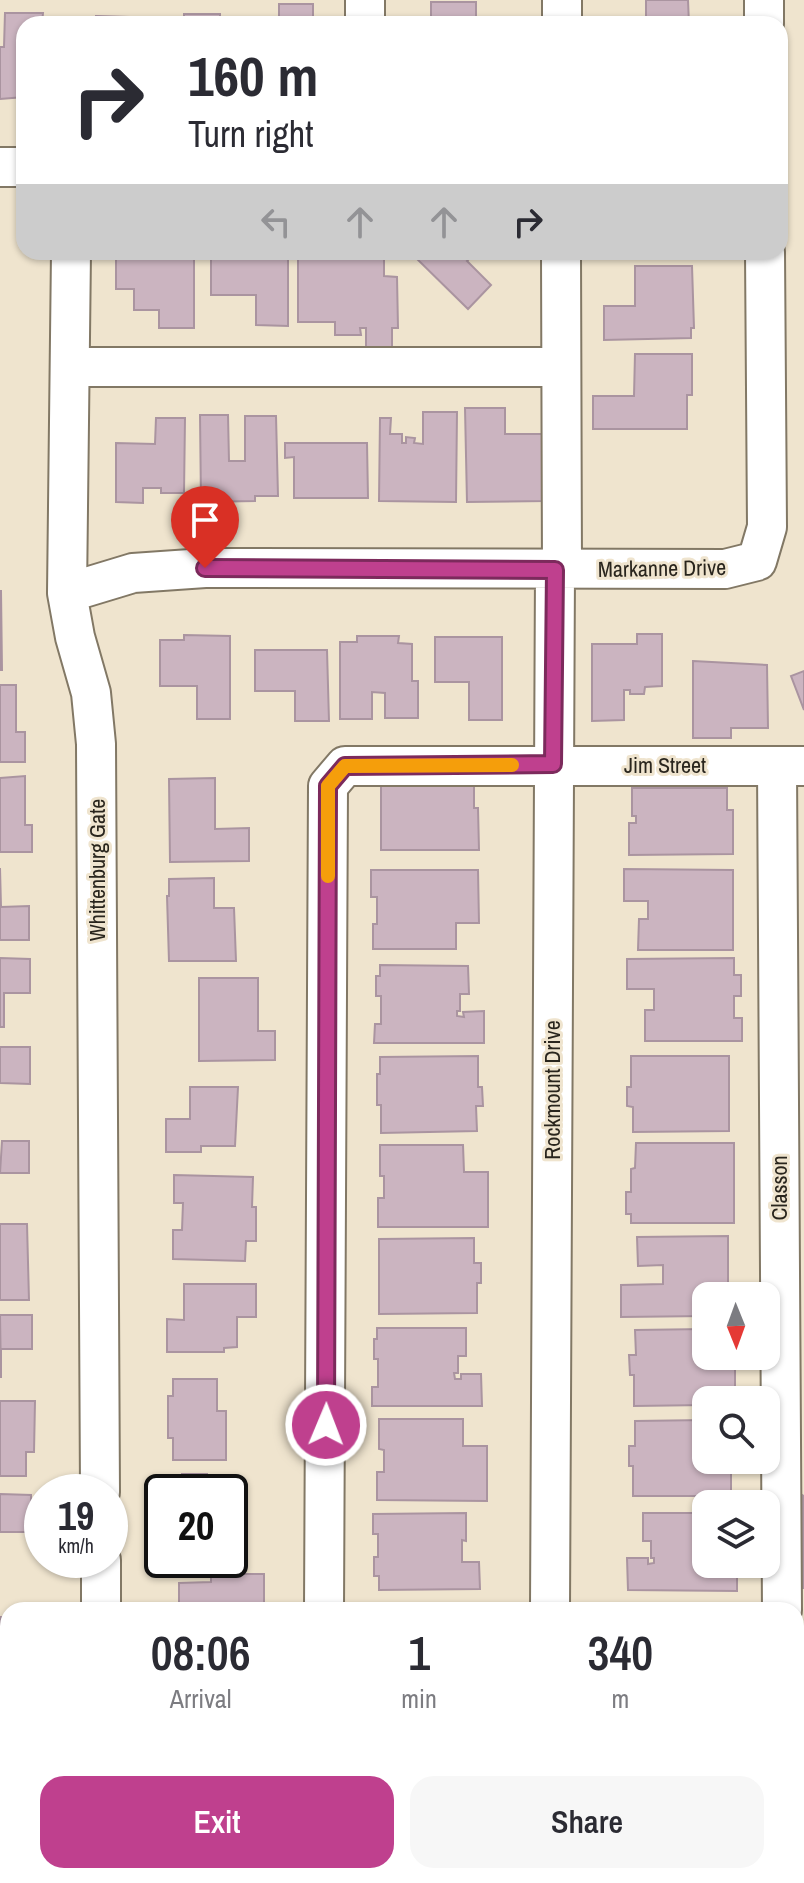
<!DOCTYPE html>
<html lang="en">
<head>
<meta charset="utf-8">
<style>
  :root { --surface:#fff; --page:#f7f7f7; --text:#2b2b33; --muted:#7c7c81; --accent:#bf408e }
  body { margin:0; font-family:"Archivo Narrow",sans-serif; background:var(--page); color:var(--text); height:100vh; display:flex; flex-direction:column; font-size:30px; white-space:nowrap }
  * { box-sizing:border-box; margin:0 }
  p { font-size:26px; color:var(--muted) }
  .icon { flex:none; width:44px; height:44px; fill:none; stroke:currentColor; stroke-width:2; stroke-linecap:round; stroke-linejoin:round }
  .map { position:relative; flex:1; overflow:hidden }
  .sheet { position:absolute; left:0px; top:1602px; width:804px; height:282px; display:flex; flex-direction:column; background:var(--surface); border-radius:24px 24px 0 0; box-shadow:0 2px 6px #0004 }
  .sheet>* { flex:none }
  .guide { position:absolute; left:16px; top:16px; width:772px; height:244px; border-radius:24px; box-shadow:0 2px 6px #0004; background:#fff; color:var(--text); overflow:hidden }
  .needle { width:52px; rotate:179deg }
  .controls { position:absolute; left:692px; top:1282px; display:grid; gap:16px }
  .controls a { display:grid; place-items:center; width:88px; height:88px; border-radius:16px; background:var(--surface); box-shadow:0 2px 6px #0004; font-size:40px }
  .speed { position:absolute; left:24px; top:1474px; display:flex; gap:16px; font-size:40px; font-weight:700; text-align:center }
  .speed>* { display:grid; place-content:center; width:104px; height:104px; border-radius:50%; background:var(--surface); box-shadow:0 2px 6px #0004; line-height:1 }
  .speed small { font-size:20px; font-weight:400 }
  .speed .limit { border:4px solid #111; border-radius:12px; background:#fff; color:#111 }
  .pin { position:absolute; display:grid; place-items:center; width:68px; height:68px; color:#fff; margin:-82px -34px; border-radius:50% 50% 50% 0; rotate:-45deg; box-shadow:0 0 8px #0007 }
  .pin .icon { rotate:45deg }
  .me { position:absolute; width:88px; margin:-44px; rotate:1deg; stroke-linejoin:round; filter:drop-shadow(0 0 6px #0008) }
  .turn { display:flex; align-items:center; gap:28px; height:168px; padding:0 40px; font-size:36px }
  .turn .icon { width:104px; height:104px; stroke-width:2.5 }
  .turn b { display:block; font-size:56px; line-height:68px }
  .lanes { display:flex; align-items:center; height:76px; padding:0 40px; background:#0003; justify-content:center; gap:40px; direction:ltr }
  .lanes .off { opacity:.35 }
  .eta { display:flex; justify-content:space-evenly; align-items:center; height:136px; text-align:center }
  .eta b { font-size:48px; font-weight:600; line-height:56px }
  .action { display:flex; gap:16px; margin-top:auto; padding:16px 40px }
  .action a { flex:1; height:92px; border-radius:24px; background:var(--accent); color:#fff; font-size:32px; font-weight:600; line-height:92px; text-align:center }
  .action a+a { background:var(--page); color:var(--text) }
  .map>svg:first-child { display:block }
</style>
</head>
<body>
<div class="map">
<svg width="804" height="1883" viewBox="0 0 804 1883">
  <rect width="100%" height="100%" fill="#efe4ce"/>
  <path fill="#77c5ce" d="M804,1772v57l-8,-2v-52z"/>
  <path fill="#cbb4c0" stroke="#aa94a0" stroke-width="2" d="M646,0h42l1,24h-43z
    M431,2h45v22h-45z
    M279,4h34v20h-34z
    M5,13h38l-1,11h-18v73l-24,2v-52h4z
    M184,14h36v10h-36z
    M96,16l33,1 -1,7h-32z
    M116,252h78v76h-35v-18h-25v-21h-18z
    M211,252h77v74l-32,-1v-30h-45z
    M298,252h73v5h13v19l13,1 1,51h-6v22h-26v-22h-6l1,7h-26v-13h-37z
    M416,252h60l-9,9 24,24 -23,24 -55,-54z
    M635,266h57l2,62h-3v10l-87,2v-34h31z
    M635,354h57v41h-5v34h-94v-33h41z
    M465,408h40v26h41v67l-79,1z
    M423,412h34l-1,90 -77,-1 1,-83h11l-1,16h12v9h4v-6l9,1 -1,5 9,1z
    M200,415h28l1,46h16v-45h31l2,80h-23v5l-54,1z
    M156,418h29l-1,75h-23v-5h-18v15l-27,-1v-59l39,1z
    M285,443h82l1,55h-74v-41l-9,1z
    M0,591h1l1,79h-2z
    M637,634h25v52l-17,1 -1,7h-14v-4h-6v30l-32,1v-77h45z
    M184,635l46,1v83h-33v-33h-37v-46h24z
    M357,636h42l-1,7 14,1v37h6v37h-33v-25l-13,-1v27h-32v-77h17z
    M435,637h67v83h-33v-38h-34z
    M255,650h72l2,71h-34v-30h-40z
    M693,661l74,4 1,63h-37v10h-38z
    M804,671v39l-13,-34z
    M0,685h16v47h9v30h-25z
    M25,776v49h7v27h-32v-74z
    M215,778v51l34,-1v33l-79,1 -1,-83z
    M474,784v24h4l1,42h-98v-65z
    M632,788h95v22h6v44l-104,1v-32h7v-7h-4z
    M0,868l1,39 28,-1v34h-29z
    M624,869l109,1v80h-95l1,-31h9v-18h-24z
    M371,870h107l1,53h-23v26h-83v-25h4v-27h-6z
    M214,878v30h20l2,53h-67l-2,-65h2v-17z
    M0,958l30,1v34h-26v34h-4z
    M734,958v17h7v21h-7v22h8v23h-97v-31h9v-21h-27v-30z
    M380,965l88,1 1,28h-9v17h-3v5l7,1 -1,-5 21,-1v32h-110l1,-19h6v-28h-5v-20h4z
    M199,978h59v53h17v29l-76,1z
    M0,1047h30v37l-30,-1z
    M478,1056v31h4l1,19h-7l1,25 -96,2v-28h-4v-31h3v-17z
    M631,1056h98v75l-96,1v-25l-6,-1v-19h4z
    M190,1087h48l-3,59h-34v6h-35v-33h24z
    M2,1141h27v32h-29z
    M636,1143h98v80h-103v-9h-5v-22h5v-23l4,-1z
    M380,1145h83l1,27h24v55h-110v-29h6v-22h-4z
    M174,1175l79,2 -1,30h4v34h-10l-1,20 -72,-2v-29h9l1,-27h-9z
    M0,1224h27l2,76h-29z
    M728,1236v60h-22v20l-85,1v-32l42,-1v-19l-25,1 -1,-29z
    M474,1238v25h7v20h-4v30l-98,1v-75z
    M184,1284h72v33h-19v30l-13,1v4h-57v-33l17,1z
    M0,1315h32v34h-31v29z
    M377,1328h89v28h-8v17h-4l1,6h6v-5h20l1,32h-110v-19h6v-28h-4v-20h3z
    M706,1329v27l29,1v30h-3v13h-26v5l-72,1v-31h-4l-1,-20h7l-1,-25z
    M173,1379h44v32h9v49h-53v-22h-5v-42h5z
    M0,1401h35l-1,51h-8v24h-26z
    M379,1419h84v27h24v55l-110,-1v-28h7v-22l-5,-1z
    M706,1420v40h25v36h-98v-30h-4v-20h6v-25z
    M182,1474h25v18h-26z
    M0,1494l31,1v37h-31z
    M802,1495l2,1v92h-2z
    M466,1513v28l-4,-1v22h17l1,27 -101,1v-14h-5v-19h4v-23h-5v-20z
    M643,1513h63v51h25v7h6v20l-109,-1 -1,-32h21v6l6,-1v-5h-3v-17h-8z
    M211,1574h53v36h-34v-5h-15v5h-36v-27l32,-1z
    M476,1603l1,7h-99v-6z
    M727,1604v6h-94v-5z
    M0,1617h8v38h-8z
    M0,1673h8v65h-8z
    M0,1759h8v81l-8,-1z"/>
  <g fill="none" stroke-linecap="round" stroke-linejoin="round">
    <defs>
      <path id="minor" d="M365,0v24
        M764,0v24
        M562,24v-24
        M0,167h24
        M71,252l-4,341 8,44 16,56 5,51 4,748
        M561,252l1,318
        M71,367h489
        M67,593l66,-20 72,-5 520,1 32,-8 10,-34 -2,-275
        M777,766l5,844
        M101,1560v50
        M324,1610l4,-824 17,-20h459
        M550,1610l5,-1040
        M796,1653l8,12
        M796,1719l8,-5
        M0,1883h186
        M336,1883l36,-1 28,-6"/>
    </defs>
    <use href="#minor" stroke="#827865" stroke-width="42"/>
    <use href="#minor" stroke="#fff" stroke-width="38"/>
  </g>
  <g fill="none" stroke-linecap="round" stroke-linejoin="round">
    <defs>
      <path id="route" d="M205,568l350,2 -2,194 -208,2 -17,20 -2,639"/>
    </defs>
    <use href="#route" stroke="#7c2a5c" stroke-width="20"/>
    <use href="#route" stroke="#bf408e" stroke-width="14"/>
    <path stroke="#f59e0b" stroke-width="14" d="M328,876v-90l17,-20 167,-1"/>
  </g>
  <g text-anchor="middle" stroke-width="6" stroke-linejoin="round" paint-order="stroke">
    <g font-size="22" fill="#29251d" stroke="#efe4ce">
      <text transform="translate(662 568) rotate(-1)" y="8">Markanne Drive</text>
      <text x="665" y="773">Jim Street</text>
      <text transform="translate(97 870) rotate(-90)" y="8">Whittenburg Gate</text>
      <text transform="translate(552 1090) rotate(-90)" y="8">Rockmount Drive</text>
      <text transform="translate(779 1188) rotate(-90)" y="8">Classon</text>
    </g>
  </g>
</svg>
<div class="controls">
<a><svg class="needle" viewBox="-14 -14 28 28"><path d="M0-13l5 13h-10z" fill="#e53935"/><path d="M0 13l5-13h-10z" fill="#7c7c81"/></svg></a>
<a><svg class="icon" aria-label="search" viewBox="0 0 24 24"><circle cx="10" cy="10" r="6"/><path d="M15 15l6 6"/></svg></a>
<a><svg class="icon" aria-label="layers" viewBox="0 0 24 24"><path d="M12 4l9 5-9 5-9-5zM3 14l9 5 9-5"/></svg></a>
</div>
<div class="speed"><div>19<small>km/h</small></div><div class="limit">20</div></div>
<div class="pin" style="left:205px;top:568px;background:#d93025"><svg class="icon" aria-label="arrive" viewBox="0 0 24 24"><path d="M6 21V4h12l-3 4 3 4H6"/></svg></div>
<svg class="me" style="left:326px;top:1425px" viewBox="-20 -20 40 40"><circle r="17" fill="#bf408e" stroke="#fff" stroke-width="3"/><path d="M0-11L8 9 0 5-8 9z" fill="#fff"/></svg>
<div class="guide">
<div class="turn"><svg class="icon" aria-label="right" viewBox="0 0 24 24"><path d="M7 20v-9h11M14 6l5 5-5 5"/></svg><div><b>160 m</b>Turn right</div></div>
<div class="lanes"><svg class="icon off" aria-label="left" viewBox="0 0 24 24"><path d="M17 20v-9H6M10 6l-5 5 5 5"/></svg><svg class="icon off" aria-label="ahead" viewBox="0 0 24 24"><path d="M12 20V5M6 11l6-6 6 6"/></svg><svg class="icon off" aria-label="ahead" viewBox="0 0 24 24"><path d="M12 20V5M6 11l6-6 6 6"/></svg><svg class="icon" aria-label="right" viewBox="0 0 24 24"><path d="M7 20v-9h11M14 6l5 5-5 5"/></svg></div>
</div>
<section class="sheet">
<div class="eta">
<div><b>08:06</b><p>Arrival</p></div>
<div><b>1</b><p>min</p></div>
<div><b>340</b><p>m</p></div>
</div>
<div class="action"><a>Exit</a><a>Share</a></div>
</section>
</div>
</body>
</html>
